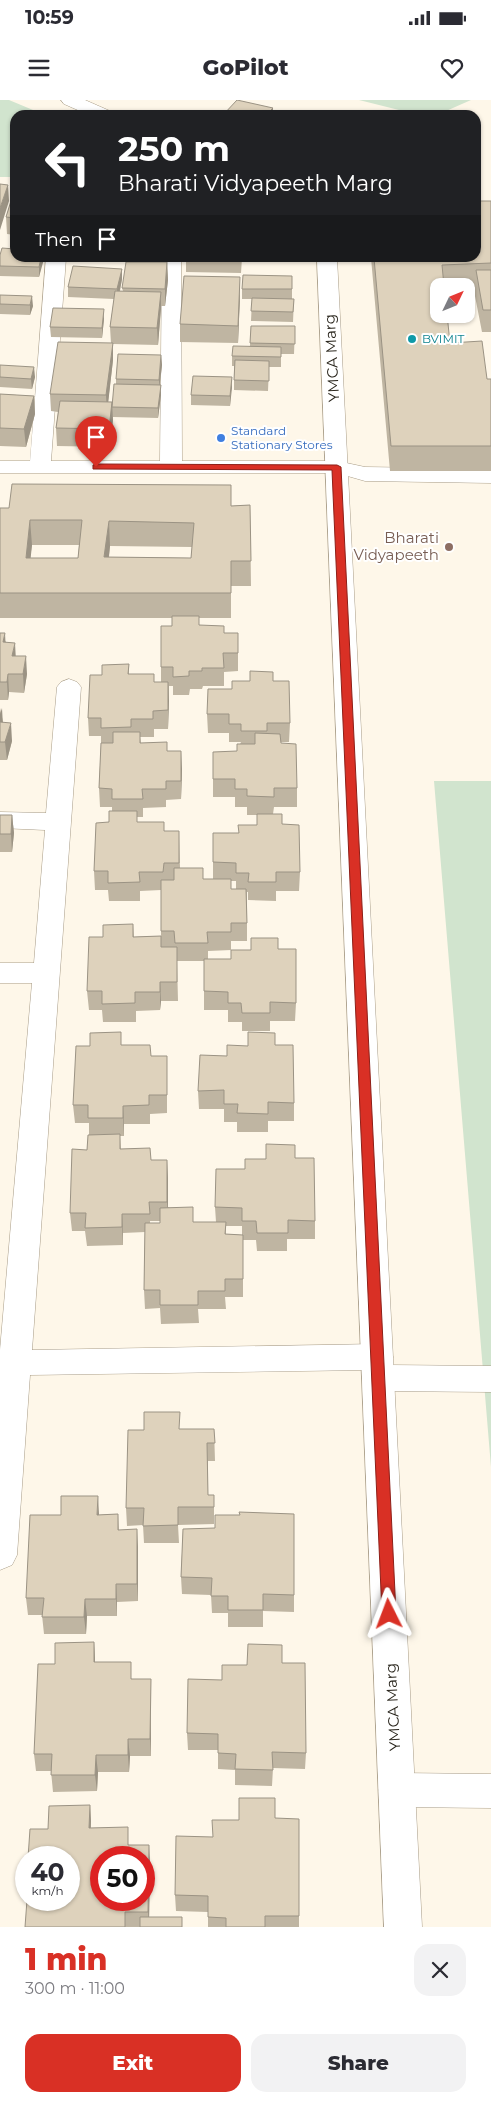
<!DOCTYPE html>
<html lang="en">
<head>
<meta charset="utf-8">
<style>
  :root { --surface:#fff; --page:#f2f2f3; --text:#2b2b33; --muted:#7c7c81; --accent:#d93025 }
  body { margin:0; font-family:Montserrat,sans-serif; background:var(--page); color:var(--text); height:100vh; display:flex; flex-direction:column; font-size:19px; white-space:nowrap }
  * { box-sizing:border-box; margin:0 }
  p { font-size:16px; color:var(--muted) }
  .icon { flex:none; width:28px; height:28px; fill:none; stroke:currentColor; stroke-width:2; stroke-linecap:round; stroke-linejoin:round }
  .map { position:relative; height:1827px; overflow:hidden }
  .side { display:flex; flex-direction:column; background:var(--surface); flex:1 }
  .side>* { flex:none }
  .hud { position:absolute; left:10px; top:10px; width:471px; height:152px; border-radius:15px; box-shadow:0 1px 4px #0004; background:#202124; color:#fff; overflow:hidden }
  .needle { width:32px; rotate:47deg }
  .buttons { position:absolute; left:430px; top:178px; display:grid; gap:10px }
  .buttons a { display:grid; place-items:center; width:45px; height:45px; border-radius:10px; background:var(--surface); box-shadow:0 1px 4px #0004; font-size:25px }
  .speed { position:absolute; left:15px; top:1746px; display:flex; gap:10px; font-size:25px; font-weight:700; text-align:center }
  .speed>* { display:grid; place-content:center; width:65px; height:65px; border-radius:50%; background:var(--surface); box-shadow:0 1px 4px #0004; line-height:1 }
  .speed small { font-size:12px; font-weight:400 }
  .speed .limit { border:8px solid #d22; background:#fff; color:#111 }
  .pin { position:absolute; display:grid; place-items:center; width:42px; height:42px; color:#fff; margin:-51px -21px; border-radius:50% 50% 50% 0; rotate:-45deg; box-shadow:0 0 5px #0007 }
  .pin .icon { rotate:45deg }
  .me { position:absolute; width:55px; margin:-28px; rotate:357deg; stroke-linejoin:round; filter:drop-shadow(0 0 4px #0008) }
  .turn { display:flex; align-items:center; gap:18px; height:105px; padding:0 25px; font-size:22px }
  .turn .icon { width:65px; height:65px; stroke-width:2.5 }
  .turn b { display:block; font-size:35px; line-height:42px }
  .then { display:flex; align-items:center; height:48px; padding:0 25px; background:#0003; gap:10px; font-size:19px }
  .round { display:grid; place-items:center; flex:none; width:52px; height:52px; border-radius:15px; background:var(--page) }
  .head { display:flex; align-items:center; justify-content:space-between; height:85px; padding:0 25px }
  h1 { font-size:30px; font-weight:800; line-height:38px; color:var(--accent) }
  .cta { display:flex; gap:10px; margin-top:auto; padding:10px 25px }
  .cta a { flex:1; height:58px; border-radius:15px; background:var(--accent); color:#fff; font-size:20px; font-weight:800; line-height:58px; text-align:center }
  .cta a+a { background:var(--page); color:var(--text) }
  .status { display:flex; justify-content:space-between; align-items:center; height:35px; padding:0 25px; background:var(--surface); direction:ltr }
  .status svg { height:14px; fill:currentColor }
  header { display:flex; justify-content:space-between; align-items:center; height:65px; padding:0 25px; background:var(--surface); font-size:22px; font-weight:800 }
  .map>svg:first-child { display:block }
</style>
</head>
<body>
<div class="status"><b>10:59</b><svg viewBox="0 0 49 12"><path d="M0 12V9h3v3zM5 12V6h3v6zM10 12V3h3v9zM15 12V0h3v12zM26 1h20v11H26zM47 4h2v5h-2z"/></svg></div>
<header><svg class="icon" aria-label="menu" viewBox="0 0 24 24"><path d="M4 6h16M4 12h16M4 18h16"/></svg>GoPilot<svg class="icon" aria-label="heart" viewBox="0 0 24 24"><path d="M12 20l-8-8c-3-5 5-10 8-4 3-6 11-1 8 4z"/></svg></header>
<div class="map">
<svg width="491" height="1827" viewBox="0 0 491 1827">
  <rect width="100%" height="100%" fill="#fef7e9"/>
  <path fill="#d1e4ce" d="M0,0h9l36,15h-30v62h-15z
    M359,0h112l-34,15h-18z
    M434,681h57v686z"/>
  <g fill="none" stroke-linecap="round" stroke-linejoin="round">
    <defs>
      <path id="minor" d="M46,158h20l-15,203h109l2,-203h19l1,203h155l28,6 126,2v14l-126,-2 -28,-8h-337v-12h30z
        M69,579l8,3 4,5 -49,663 345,-6 11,4 5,9 -5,8 103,1v26l-113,-1 -11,-4 -5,-9 4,-8 -336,5 -13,180 -5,10 -12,5v-220l32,-367h-32v-20h34l11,-133 -45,-2v-16l46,1 11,-126 4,-5z
        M397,1673l94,1v34l-94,-1 -13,-5 -5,-12 5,-12z"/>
      <path id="major" d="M61,0h24l25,11 3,4h-24l-25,-11z
        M317,158h20l85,1669h-38z"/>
    </defs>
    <use href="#minor" stroke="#a89c87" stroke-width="1"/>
    <use href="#major" stroke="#a89c87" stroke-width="1"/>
    <use href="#minor" fill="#fff" fill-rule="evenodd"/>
    <use href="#major" fill="#fff" fill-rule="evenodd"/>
  </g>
  <path fill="#bfb5a2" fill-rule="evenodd" d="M15,88v47l-8,-1 -1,-17z
    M491,101v131h-9l-8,-41 1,-4h-9v-1h-27l11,57 37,36h4v92h-101l-19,-213h105z
    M0,155l15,3h28l-4,19 -39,-1z
    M186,158h56l-1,15 -55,-1z
    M167,162l1,18 -3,26h-4l-3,39 -45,-1v16l-5,42h4l4,-18v-5l45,-24 1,10 -2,20h1v10l-3,23 -45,-1 -3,30 -53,-1 -1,-18 2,-16 -7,-1 -1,-17 61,-51 -1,-16 4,-28 -46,-2v-10l54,-18v10l-2,12h3l-1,-3z
    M292,176v23h2l-1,23 -42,-1 1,-22h-10v-10z
    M0,195l33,11 -3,9 -30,-1z
    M240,195l-2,48 -58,-1v-18z
    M104,219l-2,19 -51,-1 -1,-10z
    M251,226h44l-1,28h-13v13h-12l-1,24 -34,-1v-24h-2v-10l18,-10z
    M0,265l35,12 -3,12 -32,-2z
    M232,277l-2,29 -39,-1v-10z
    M0,294l34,2 1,18 -9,33 -26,-1z
    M231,385v21l19,-1 1,81h-20v32h-32v7l25,8h14v38l-14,1v14h-21l-1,3h-12l-1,6h-16v-9h-4l-1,43h-14v8h-14l1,6 26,8 15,18 -1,30 -15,1v7l-23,1v9h-6v5l28,9h14l1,37 23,11h10v-46h25l19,-8v-10h-10v-8h-12v-10h-22v-18l24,-28 4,-9h-12v-9h-21l-1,-19 25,-25 41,-8 17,42 -1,19h-9l17,46v19h-23l-1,7 9,10 18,48 -1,19h-23v10l-28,-1v-8h-1v49h-16v9h20l27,-1 18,54 -1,18h-25v10h-28v-9h-14v-12h-24v-49h-27l1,40h-17l-1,9 -24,1v11h-33l-1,-12h-13l-2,-19 16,-54 30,-13 1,13 27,-1v-46l-21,1v10h-31l-1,-11h-13l-1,-19 18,-60v-4h-12l-1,-19 2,-45v-7h-12l-1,-18 14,-43 27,-11v10l25,8h7v-15l11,-41v-8h-172v-110h9zM32,445h47l-1,13h-48zM110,446l82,1 -1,11 -82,-1zM231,781h5v8h-5zM231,850v9h-23v-8z
    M0,533l27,41 -3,19 -15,-1 -1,8h-8z
    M0,608l3,14 9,19 -5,19h-7z
    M0,715h12l2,18 -2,19h-12z
    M122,945l29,11 16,18v39l-17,1v10h-26v12h-4l1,13 30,11h16l1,47 25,15h23l-1,-15 30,-38 21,-10 29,-1 20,63v18h-28v12h-30l-1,-11h-13v57h-18l1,12h-28l1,14 -38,1 -1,-16 -15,1 -1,-19 1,-58 -22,1v12l-36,1 -2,-15h-13l-2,-18 17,-63 2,-15v-12h-14l-2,-18zM150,1121h10v2h-10zM226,1126h16v9l-16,-1z
    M275,945l19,58v18h-26v11h-31v-10h-13v-13h-25l-1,-18 29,-35z
    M180,1329h34l1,32h-7v34h6v29l-36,1 1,18h-35l-1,-18 -16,1 -1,-18z
    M118,1414l1,16 19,17v54l-21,1v14h-30l-1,18h-42l-2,-19h-14l-2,-17 73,-83z
    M183,1429l111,66v17l-31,-1v16h-35v-14h-16l-1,-18 -29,-1 -1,-17z
    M94,1542l1,20 37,17h19v77h-21l-1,16h-31l-1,19 -44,1 -2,-21h-15l-2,-17 21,-90z
    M282,1563l24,90 -1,16 -32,-1 -1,18 -37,-1v-15l-17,-1v-19h-30l-1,-17 35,-53 25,-15z
    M90,1705l1,16v7l38,17 21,16 -1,56 33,10h-157l23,-98z
    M275,1718l24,98v11h-91v-15l-32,-1 -1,-16 38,-58 26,-17z"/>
  <path fill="#9b9384" d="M273,8v7h-7z
    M8,85l1,16 -9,29v-22z
    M41,158h2l1,1 -5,18v-10z
    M167,162l1,18 -3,26v-17z
    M122,169v10l-4,20 -1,-10z
    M240,177v18l-2,48v-17z
    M161,192v17l-3,36 -1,-17z
    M32,196l1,10 -3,9v-10z
    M104,209v10l-2,19v-10z
    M113,243v17l-6,53 -1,-18z
    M161,255l1,10 -3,25v-10z
    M34,267l1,10 -3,12 -1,-10z
    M232,277v11l-2,18v-10z
    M161,285v10l-3,23v-10z
    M34,296l1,18 -9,33 -2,-18z
    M112,302l1,18 -3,27 -1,-18z
    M30,420l2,25 -4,38 -2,-25z
    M109,421l1,25 -4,35 -2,-24z
    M5,533l1,19 -3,-10z
    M15,543l1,18 -4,-5z
    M26,556l1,18 -3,19 -1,-19z
    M8,574l1,18 -1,8 -1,-18z
    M168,582l1,19 -1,28z
    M2,608l1,18 -3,12v-24z
    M11,623l1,18 -5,19 -2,-18z
    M181,651l1,18 -1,30z
    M12,715l2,18 -2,19 -1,-18z
    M160,882l1,19 -1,9z
    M123,1006l1,18v12l-1,-18z
    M167,1060l1,18v42l-1,-18z
    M122,1114l1,19v12l-1,-18z
    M98,1396l1,18 -1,18 -1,-17z
    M137,1429l1,18v54l-1,-17z
    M116,1484l1,18v14l-1,-17z
    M85,1499l2,17 -1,18 -2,-17z
    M94,1542l1,17v20l-1,-17z
    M151,1579v77l-1,-17z
    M128,1639l2,17 -1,16 -1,-17z
    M96,1655l2,17 -1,19 -2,-16z
    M90,1705l1,16 -1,23 -1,-16z
    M149,1745l1,16 -1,66 -1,-15z"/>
  <path fill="#ded2bc" stroke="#9b9384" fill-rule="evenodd" d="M237,0l36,8 -7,7h-43z
    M0,84l8,1 -8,23z
    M15,88v30l-9,-1z
    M476,101h15v62l-49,2 2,21h-5v28h8l3,29 32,-2 5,38h4v67h-100l-17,-188h102z
    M2,148l13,1v9h26l-2,9 -39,-1v-11z
    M126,162h41l-2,27 -43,-1z
    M73,166l49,3 -5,20 -49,-2z
    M476,170h15v40h-8z
    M243,175l49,1v13h-50z
    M184,176l56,1 -2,49 -58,-2z
    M115,191l46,1 -4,36 -47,-1z
    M0,195l32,1 -2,9 -30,-1z
    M252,198l42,1 -1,13 -42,-1z
    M53,208l51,1 -2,19 -52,-1z
    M251,226h44v18l-45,-1z
    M58,242l55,1 -7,52 -56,-1z
    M233,246l48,1v10l-49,-1z
    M118,254l43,1 -2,25 -43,-1z
    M235,260l34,1v20l-35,-1z
    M0,265l34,2 -3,12 -31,-2z
    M193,276l39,1 -2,19 -39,-1z
    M114,284l47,1 -3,23 -46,-1z
    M0,294l34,2 -10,33 -24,-1z
    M60,301l52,1 -3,27 -53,-1z
    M12,384l219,1v21l19,-1 1,56h-20v32h-231v-85h9zM30,420h52l-4,38h-52zM109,421l85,2 -3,35 -87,-1z
    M172,516h27v9l25,1v7h14v20h-15l1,15h-22v3h-13v5l-16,1v-10h-12v-41h11z
    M0,533h5l-2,9 12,1 -3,13h14l-3,18h-15l-1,8h-7z
    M129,564l-1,10h26v8h14v28l-15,1v8h-22v8l-30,1v-10h-13l2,-43h12v-10z
    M250,571l23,1v9h16l1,42h-23v8h-26v-7h-12v-10h-22l1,-25h24v-8h18z
    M0,622l11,1 -6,19h-5z
    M113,632h27v11l27,-1v9h14v30h-15v8h-24l1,10h-31v-10l-13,-1 2,-45h12z
    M255,633l25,1 1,9 15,1 1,44h-23v9l-27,-1v-7h-12v-10h-22v-27l24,-1v-7h18z
    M109,711h28v11h27v9h15v32h-15l-1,9h-24l1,10 -32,1v-12h-14l2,-48 13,-1z
    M257,714h25v10l17,1 1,47h-24v10h-28l1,-9h-13v-10l-23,-1v-29h26l-1,-8h19z
    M0,715h12l-1,19h-11z
    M174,768h29v11h28v10h15l1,34h-16v9h-24l1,11h-33l-1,-12h-13v-51h13z
    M133,824v13l28,-1v11h16v35h-17v10h-25v11l-33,1v-13h-15l2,-54h14v-12z
    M251,838h27v11h18v54l-26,-1v11h-28l-1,-10h-13v-11l-24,-1v-32h27v-9h20z
    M121,932v13h29l1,11h16v39h-18v10l-26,1v12h-35v-13h-15l3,-59h14v-13z
    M248,932l27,1v12h18l1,58 -26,-1v12l-31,-1 1,-9h-14v-14l-26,1 2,-36 27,1v-11l21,1z
    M120,1034v15l30,-1 1,12h16v42h-18l1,12h-28v13l-37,1 1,-15h-16l2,-64 15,1 1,-15z
    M266,1044l29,1v13h19l1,63 -27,-1v13h-31l-1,-12h-14v-13l-27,-1 1,-38h29v-10h21z
    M193,1107v15h33l-1,12 18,1v44h-18v12h-27v14h-38v-15h-16l1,-67h15v-15z
    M144,1312h36l-1,17h35l1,14h-8l1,52h6v12h-36v18l-35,1 1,-18h-18l2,-78h16z
    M61,1396h37l-1,19 21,-1v16l19,-1v55h-21v15h-31l-1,18h-42l2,-19h-18l4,-83h31z
    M239,1412l55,2v81l-31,-1v16h-35v-14h-17l1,-18 -31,-1 2,-48 32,-1v-13h25z
    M94,1542v20h37v17h20l-1,60h-22v16h-32l-1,20h-44l1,-21h-18l4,-90h17v-21z
    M248,1544l34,1v18h23l1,90 -34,-1 1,18 -38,-1 1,-15 -18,-1v-19l-31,-1 1,-54 34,1v-15h25z
    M239,1698h36v20l24,1v97h-34v11h-39v-9l-18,-1v-21l-33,-1 1,-59 37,1 -1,-17h27z
    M90,1705l-1,23 39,-1v18h21l-1,67h-23v15h-100l2,-27h42v-42h-41l2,-29h18l1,-23zM101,1758h43v42h-43z
    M140,1817h42v10h-42z"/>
  <path fill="#d93025" stroke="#8d1f18" d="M96,364l241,1 4,2 55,1147 -2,4 -5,2 -5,-2 -2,-4 -50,-1144 -239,-1v-4z"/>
  <circle fill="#0f9aa8" stroke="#fff" stroke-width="2" cx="412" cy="239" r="5"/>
  <circle fill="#3f7fe0" stroke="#fff" stroke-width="2" cx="221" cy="338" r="5"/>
  <circle fill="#8d6e63" stroke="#fff" stroke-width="2" cx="449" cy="447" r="5"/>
  <g text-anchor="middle" stroke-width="4" stroke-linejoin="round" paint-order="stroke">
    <g font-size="12" fill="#0d838f" stroke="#fff" text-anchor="start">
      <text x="422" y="243">BVIMIT</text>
    </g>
    <g font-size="12" fill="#366cbe" stroke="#fff" text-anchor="start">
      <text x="231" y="335">Standard<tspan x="231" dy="14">Stationary Stores</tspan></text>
    </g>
    <g font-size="15" fill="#29251c" stroke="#fff">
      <text transform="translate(332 258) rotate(-93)" y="5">YMCA Marg</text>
      <text transform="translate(393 1607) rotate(-93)" y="5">YMCA Marg</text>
    </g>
    <g font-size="15" fill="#785e54" stroke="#fff" text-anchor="end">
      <text x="439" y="443">Bharati<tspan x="439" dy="17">Vidyapeeth</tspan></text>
    </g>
  </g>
</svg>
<div class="buttons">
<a><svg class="needle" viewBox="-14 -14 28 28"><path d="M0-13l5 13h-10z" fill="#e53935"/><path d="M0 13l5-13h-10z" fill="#7c7c81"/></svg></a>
</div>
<div class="speed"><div>40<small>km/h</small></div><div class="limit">50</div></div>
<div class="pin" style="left:96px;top:367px;background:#d93025"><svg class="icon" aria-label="arrive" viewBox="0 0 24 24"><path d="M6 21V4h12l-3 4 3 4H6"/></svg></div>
<svg class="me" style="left:389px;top:1514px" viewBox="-20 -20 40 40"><path d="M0-17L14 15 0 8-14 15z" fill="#d93025" stroke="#fff" stroke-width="4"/></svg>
<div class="hud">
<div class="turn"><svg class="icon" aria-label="left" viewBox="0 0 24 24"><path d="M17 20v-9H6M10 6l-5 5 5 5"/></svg><div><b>250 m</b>Bharati Vidyapeeth Marg</div></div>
<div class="then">Then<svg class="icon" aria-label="arrive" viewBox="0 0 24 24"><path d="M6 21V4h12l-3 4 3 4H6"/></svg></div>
</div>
</div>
<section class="side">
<div class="head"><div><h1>1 min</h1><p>300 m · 11:00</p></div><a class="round"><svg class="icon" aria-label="close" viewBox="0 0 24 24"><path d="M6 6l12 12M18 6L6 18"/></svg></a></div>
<div class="cta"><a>Exit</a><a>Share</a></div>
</section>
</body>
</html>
